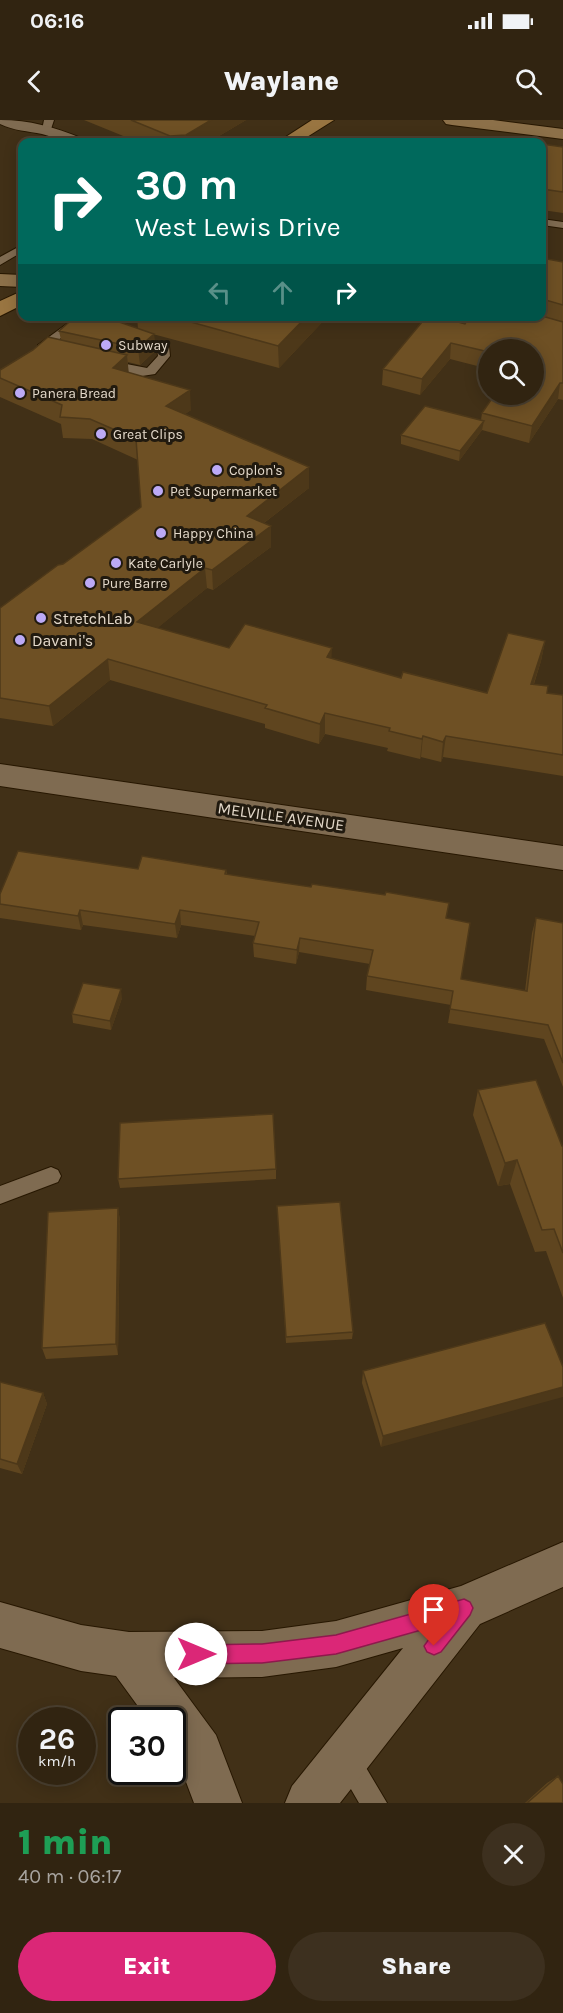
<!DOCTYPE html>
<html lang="en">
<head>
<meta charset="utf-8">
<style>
  :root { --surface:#312411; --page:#3d301f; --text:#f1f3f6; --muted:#a8a49f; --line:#4c4131; --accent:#db2777 }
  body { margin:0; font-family:Karla,sans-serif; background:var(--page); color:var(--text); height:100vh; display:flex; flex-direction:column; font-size:22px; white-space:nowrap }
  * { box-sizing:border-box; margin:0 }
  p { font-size:20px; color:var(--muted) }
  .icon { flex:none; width:33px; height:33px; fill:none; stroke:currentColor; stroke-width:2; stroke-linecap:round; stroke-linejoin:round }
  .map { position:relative; height:1683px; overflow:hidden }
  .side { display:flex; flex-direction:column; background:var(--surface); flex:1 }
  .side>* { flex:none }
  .banner { position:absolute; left:18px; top:18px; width:528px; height:183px; border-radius:12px; box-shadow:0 3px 15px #0003,0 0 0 2px var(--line); background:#00695c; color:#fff; overflow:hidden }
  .fabs { position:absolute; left:478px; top:219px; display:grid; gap:12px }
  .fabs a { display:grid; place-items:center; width:66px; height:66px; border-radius:50%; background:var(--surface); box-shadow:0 3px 15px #0003,0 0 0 2px var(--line); font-size:30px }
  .speed { position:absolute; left:18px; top:1587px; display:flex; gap:12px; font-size:30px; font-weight:700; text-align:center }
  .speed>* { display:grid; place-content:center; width:78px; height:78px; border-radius:50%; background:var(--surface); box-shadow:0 3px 15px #0003,0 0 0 2px var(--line); line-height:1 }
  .speed small { font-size:15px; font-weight:400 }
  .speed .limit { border:3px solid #111; border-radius:9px; background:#fff; color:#111 }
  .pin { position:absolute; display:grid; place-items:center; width:51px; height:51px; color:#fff; margin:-62px -26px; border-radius:50% 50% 50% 0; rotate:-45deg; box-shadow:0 0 6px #0007 }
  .pin .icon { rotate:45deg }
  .me { position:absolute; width:66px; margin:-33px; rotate:90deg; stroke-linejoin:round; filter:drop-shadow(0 0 4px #0008) }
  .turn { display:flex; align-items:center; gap:21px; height:126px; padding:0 18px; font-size:27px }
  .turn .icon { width:78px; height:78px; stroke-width:2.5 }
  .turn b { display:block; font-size:42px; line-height:51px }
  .lanes { display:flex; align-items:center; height:57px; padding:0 18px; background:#0003; justify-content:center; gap:30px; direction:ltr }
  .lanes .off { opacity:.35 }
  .round { display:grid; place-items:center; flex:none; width:63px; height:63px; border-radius:32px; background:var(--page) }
  .summary { display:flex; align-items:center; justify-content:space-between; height:102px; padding:0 18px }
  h1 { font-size:36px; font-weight:800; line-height:45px; color:#1e9e55 }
  .button { display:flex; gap:12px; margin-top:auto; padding:12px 18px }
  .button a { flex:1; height:69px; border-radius:36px; background:var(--accent); color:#fff; font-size:24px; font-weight:800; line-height:69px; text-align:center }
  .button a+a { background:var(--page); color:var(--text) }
  .status { display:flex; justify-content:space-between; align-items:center; height:42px; padding:0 30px; background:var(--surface); direction:ltr }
  .status svg { height:16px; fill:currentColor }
  header { display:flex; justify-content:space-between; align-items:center; height:78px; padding:0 18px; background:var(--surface); font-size:27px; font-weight:800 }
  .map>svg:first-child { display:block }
</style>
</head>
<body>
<div class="status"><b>06:16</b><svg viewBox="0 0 49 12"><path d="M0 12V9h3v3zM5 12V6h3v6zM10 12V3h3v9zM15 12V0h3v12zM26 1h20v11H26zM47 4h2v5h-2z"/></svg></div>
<header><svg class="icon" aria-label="back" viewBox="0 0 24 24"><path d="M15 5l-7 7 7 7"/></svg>Waylane<svg class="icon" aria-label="search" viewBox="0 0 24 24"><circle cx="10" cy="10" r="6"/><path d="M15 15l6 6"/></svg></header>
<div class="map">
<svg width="563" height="1683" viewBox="0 0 563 1683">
  <rect width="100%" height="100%" fill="#413017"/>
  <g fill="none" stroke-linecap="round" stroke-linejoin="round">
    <defs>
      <path id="lane" d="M44,0h10l-4,12 -8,-2z
        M542,99l21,3v6l-21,-3z
        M22,125v7l-22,13v-8z
        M94,196h13l-9,8h-17l-30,21 8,7 -2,3h-8l-11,-10 37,-27z
        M133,214l36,12 1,10 -15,18 -13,2 -40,-9 -2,-3 6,-4 41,8 11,-12 -1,-8 -28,-9v-4z
        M51,1047l7,3 3,6 -3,6 -58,22v-18z
        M346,1625l9,4 32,54h-28l-26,-45 4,-9z"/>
      <path id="street" d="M0,0c30,0 54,7 81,18l3,4c-20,2 -24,-3 -42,-8 -14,-3 -28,-3 -42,-10z
        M0,644l563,82v24l-563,-84z
        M563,1422v45l-83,37 -140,179h-55l7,-17 111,-138 -67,19 -74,10 -88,1 42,57 26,68h-48l-14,-37 -8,-11v-35h-24l-32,-44 -35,-5 -81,-23v-46l81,23 48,7 133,-1 74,-10 125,-35z"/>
      <path id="secondary" d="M443,0h50l70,9v10l-111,-14 -6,-1z
        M0,154l22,1v12l-22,-1z"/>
      <path id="primary" d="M312,0h22l-35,22h-21z
        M22,171v14l-22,11v-15z"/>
    </defs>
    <use href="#lane" stroke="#271701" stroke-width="2"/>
    <use href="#street" stroke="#271701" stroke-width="2"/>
    <use href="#secondary" stroke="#271701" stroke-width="2"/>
    <use href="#primary" stroke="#271701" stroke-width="2"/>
    <use href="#lane" fill="#7f6b51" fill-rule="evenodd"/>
    <use href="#street" fill="#7f6b51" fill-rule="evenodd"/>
    <use href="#secondary" fill="#8c7049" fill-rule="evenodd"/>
    <use href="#primary" fill="#997541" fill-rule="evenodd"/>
  </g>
  <path fill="#5f451f" d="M84,0h162l-37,22h-71z
    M542,24l21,3v66l-21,-3z
    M542,138l21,4v138l-5,-1 -29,44 -47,-13 -23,31 -58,-17v-9l80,-15 1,-7 52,-63h-45v19l-39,-10 -30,36 -38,-10 1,-16 82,-45 98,-2 -21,-6z
    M137,196h191l-49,52 -130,-35 5,1 1,17 -15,14 -12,-3v10l63,38 -6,4 124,74 -45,35 7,3v21l-58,43 -6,-2 -50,40 72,20 103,10 69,20 86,15 58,-52 -4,20 -7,23 13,9 16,2v81l-120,-19 -2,5 -20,-5 -1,2 -33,-8 1,-3 -63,-14 -6,10 -54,-16v-4l-155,-44 -57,46 -53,-8v-110l63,-44 78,-57 -3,-47 -46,-21 -29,-1 -2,-14 -61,-27v-27l61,-30 -2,-9 79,-2z
    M138,749l88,1 1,4 219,45 15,60 64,12 7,-58 4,-15 27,5v164l-19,-48 -96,-16 3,-18 -85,-15 1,-14 3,-12 -71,-12 -3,12 -42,-7 -1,-14 2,-7 -74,-11 -4,13 -94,-13 -2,5 -81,-12v-24z
    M122,878l-11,32 -38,-7 -1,-9z
    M478,970l84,56h1v152l-17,-47 -11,1 -25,-68 -12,2 -25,-71z
    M276,1049v10l-156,9 -2,-9z
    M277,1086l76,126 -1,7 -66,4z
    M118,1088l2,13 -2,134 -72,4 -4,-11z
    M545,1203l-164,124 -19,-64 1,-12z
    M0,1262l43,11 4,11 -25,70 -22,-6z
    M558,1656l5,27h-38l22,-20z"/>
  <path fill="#4d3819" d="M211,0h35l-37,22h-23v-7z
    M307,196h21l-49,52 -1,-22z
    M154,214l1,17 -15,14 -2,-17z
    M451,223l-1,16 -30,36 2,-16z
    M127,235l2,20 -16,-7z
    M560,263l-2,16 -29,44 3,-17z
    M190,270l1,20 -23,16 -2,-20z
    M484,301l-2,9 -23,31 1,-10z
    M309,347v21l-62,48v-20z
    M271,406v21l-58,43 -1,-20z
    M205,448l2,20 -68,55 -2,-21z
    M545,521l-4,20 -14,43 4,-20z
    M332,528l-1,20 -4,-11z
    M108,539l2,21 -57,46 -4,-20z
    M325,593v21l-6,10 1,-20z
    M423,616l-2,21 -1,2 2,-20z
    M446,616l-3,21 -2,5 2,-20z
    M80,790l3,15 -2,5 -3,-14z
    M180,790l1,15 -4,13 -2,-14z
    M300,818l-1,14 -3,12 1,-14z
    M121,869l1,9 -11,32 -1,-9z
    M517,1040l-7,24 -12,2 7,-23z
    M118,1088l2,13 -2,134 -2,-11z
    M563,1267v10l-182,50 2,-11z
    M43,1273l4,11 -25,70 -5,-10z"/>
  <path fill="#6e5024" stroke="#4d3819" stroke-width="1.5" d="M131,0h80l-25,15 -16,1z
    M500,19l27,3h-36z
    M542,24l21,3v45l-21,-3z
    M542,138l21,4v43l-21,-6z
    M76,196h26l52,18 -16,14 -79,-17z
    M169,196h138l-29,30z
    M427,196h9l29,8 5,-8h72l21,6v61h-3l-28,43 -50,-13 13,-19h39v-44h-45v2l-38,-9 -29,36 -39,-10z
    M48,217l79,18 -14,13 77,22 -24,16 143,61 -62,49 24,10 -59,44 -7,-2 -68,54 92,26 16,-24 87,24 -5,9 74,21 2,-6 84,21 21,-60 37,8 -14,43 17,2 -1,7 16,2v60l-117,-19 -3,6 -20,-6 -1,3 -33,-8 1,-3 -65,-15 -5,11 -55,-16 2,-3 -159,-46 -59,47 -49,-8v-90l58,-43 5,-1 78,-57 -5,-68 -46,-20 -30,-2 2,-12 -62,-27v-8l33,-20z
    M425,286l59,15 -24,30 -59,-16z
    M18,731l120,18 4,-13 84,14 -1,4 86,13 1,-3 73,11 1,-3 63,11 -3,15 24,5 -9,56 66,12 9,-73 27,5v140l-15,-38 -98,-16 3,-18 -86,-15 6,-26 -73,-12 -3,12 -44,-7 6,-21 -79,-12 -5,14 -95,-14 -2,6 -78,-12v-10z
    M83,863l38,6 -11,32 -38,-7z
    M536,960l26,66h1v107l-9,-24 -12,1 -25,-70 -12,3 -27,-73z
    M273,994l3,55 -158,10 2,-56z
    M340,1082l13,130 -67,5 -9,-131z
    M118,1088l-2,136 -74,4 6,-136z
    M545,1203l18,44v20l-180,49 -20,-65z
    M0,1262l43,11 -26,71 -17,-5z
    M558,1656l5,8v19h-36z"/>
  <path fill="#db2777" stroke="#8e194d" stroke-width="1.5" d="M464,1479l6,3 3,6 -3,7 -29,37 -7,3 -7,-3 -3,-6 15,-21 -103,29 -74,9 -66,1 -7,-3 -3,-7 3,-7 7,-2 66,-1 74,-9z"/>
  <g fill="#bcaaf6" stroke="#211a0f" stroke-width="2">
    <circle cx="106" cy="225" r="6"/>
    <circle cx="20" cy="273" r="6"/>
    <circle cx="101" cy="314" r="6"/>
    <circle cx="217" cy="350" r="6"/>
    <circle cx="158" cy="371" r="6"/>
    <circle cx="161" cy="413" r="6"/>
    <circle cx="116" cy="443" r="6"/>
    <circle cx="90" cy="463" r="6"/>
    <circle cx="41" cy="498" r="6"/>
    <circle cx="20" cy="520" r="6"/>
  </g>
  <g text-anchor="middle" stroke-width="6" stroke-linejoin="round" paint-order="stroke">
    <g font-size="14" fill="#e4d9ca" stroke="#211a0f" text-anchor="start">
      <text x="118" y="230">Subway</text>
      <text x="32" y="278">Panera Bread</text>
      <text x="113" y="319">Great Clips</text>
      <text x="229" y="355">Coplon's</text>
      <text x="170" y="376">Pet Supermarket</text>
      <text x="173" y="418">Happy China</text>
      <text x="128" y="448">Kate Carlyle</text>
      <text x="102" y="468">Pure Barre</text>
    </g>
    <g font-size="16" fill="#e4d9ca" stroke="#211a0f" text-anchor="start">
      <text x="53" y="504">StretchLab</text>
      <text x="32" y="526">Davani's</text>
    </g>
    <g font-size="16" fill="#e4d9ca" stroke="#211a0f">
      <text transform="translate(281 696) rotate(8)" y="6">MELVILLE AVENUE</text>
    </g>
  </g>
</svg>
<div class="fabs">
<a><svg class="icon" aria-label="search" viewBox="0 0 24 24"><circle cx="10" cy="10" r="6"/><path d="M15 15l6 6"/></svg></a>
</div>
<div class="speed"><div>26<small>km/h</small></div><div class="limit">30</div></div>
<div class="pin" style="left:434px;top:1526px;background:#d93025"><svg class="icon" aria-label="arrive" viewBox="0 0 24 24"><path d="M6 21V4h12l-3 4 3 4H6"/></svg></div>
<svg class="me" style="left:196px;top:1534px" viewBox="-20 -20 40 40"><circle r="19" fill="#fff"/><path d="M0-13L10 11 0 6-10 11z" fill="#db2777"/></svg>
<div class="banner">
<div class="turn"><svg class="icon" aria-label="right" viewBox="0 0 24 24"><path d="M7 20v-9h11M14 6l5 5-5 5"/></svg><div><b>30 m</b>West Lewis Drive</div></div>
<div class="lanes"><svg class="icon off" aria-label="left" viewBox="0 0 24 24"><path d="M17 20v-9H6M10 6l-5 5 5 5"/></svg><svg class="icon off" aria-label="ahead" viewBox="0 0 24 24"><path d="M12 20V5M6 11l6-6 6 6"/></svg><svg class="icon" aria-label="right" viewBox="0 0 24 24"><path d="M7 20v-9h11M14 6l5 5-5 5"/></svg></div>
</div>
</div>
<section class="side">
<div class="summary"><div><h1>1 min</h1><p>40 m · 06:17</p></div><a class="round"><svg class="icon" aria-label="close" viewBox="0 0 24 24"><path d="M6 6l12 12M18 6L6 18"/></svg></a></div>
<div class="button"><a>Exit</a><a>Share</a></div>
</section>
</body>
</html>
